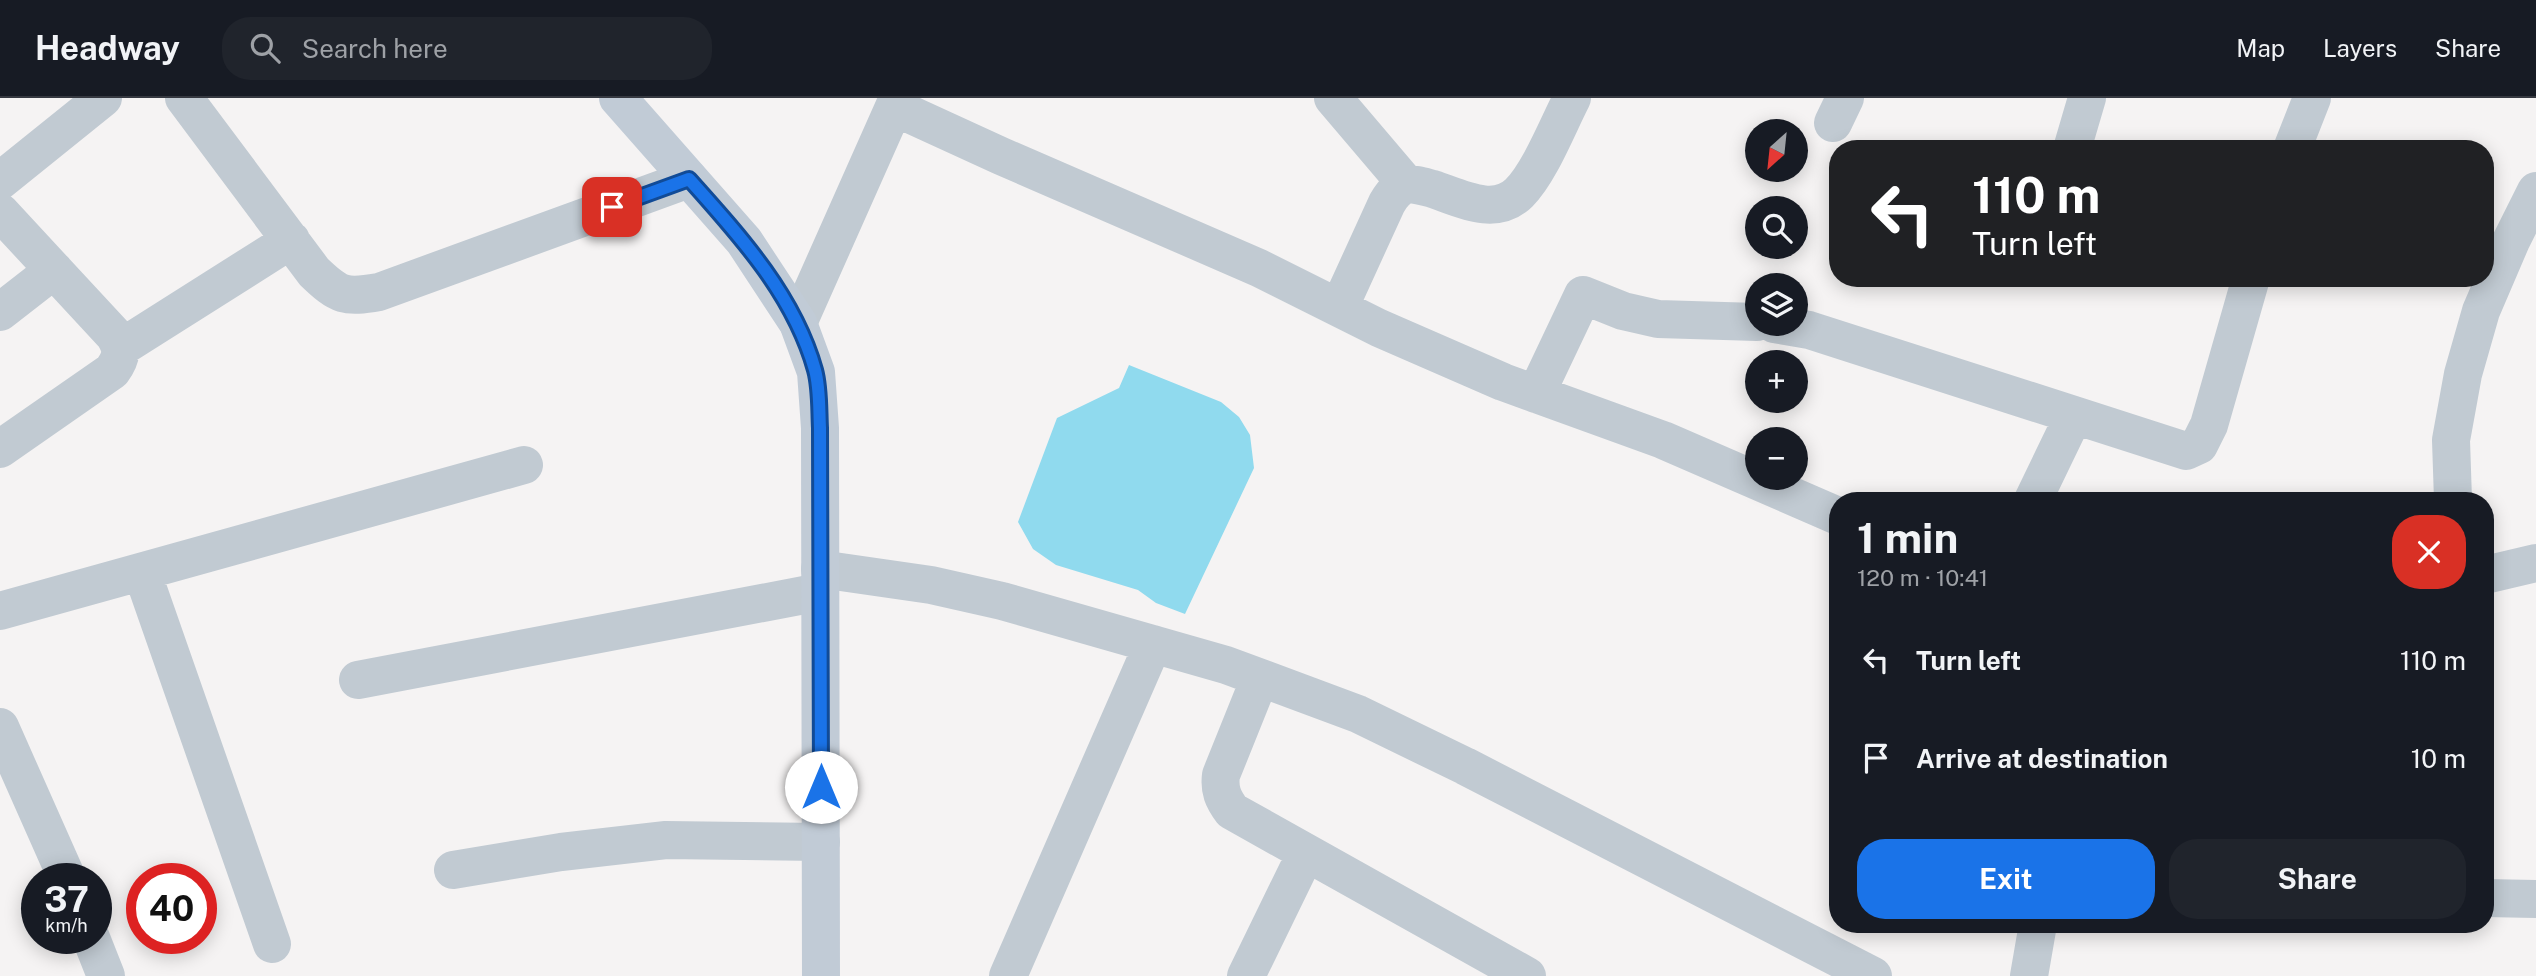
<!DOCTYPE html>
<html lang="en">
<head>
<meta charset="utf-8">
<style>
  :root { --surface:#171b24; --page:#20242c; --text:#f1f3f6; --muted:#9ea1a6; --line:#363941; --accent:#1a73e8 }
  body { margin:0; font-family:"Public Sans",sans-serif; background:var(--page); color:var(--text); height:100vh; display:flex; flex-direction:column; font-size:26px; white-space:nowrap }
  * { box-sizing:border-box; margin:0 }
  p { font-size:23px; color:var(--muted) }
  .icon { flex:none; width:38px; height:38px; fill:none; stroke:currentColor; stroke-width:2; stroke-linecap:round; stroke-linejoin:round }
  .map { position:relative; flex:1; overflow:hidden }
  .sheet { position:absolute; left:1829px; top:394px; width:665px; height:441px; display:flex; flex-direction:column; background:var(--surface); border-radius:28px; box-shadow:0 4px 18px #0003 }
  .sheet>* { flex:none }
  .top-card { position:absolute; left:1829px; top:42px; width:665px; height:147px; border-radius:28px; box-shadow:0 4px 18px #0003; background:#202124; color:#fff; overflow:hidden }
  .needle { width:46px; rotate:207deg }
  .fabs { position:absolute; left:1745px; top:21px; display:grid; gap:14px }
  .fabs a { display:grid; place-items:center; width:63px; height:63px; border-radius:50%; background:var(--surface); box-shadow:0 4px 18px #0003; font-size:35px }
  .speed { position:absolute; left:21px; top:765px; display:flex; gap:14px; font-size:35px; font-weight:700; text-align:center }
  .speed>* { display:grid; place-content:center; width:91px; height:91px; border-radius:50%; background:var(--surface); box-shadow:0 4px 18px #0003; line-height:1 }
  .speed small { font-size:18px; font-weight:400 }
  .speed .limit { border:10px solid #d22; background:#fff; color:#111 }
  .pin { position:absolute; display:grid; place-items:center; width:60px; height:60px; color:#fff; margin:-30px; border-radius:14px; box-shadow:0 4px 10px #0006 }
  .me { position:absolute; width:77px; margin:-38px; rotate:0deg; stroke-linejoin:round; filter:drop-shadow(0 0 5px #0008) }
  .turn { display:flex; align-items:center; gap:24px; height:147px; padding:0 28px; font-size:32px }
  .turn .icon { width:91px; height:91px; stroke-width:2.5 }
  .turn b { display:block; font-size:49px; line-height:60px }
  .round { display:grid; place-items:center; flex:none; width:74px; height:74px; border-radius:28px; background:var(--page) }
  .summary { display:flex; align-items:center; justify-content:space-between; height:119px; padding:0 28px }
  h1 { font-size:42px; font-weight:700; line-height:52px }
  .cta { display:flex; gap:14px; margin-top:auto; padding:14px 28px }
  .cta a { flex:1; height:80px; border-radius:28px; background:var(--accent); color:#fff; font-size:28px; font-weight:700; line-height:80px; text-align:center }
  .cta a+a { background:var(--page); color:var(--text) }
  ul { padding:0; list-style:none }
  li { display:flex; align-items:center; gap:21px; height:98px; padding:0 28px }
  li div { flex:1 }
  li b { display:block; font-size:26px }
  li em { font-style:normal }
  header { display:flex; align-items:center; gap:42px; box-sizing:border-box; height:98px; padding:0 35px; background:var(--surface); border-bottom:2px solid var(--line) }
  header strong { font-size:33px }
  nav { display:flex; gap:38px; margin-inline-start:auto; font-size:24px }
  .search { width:490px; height:63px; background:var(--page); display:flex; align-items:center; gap:18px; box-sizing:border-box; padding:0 24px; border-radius:28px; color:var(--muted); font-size:26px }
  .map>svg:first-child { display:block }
</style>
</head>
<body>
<header>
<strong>Headway</strong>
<div class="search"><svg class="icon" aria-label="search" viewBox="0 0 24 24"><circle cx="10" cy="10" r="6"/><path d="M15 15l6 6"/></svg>Search here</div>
<nav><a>Map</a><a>Layers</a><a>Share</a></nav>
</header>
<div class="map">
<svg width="2536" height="878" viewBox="0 0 2536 878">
  <rect width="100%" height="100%" fill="#f5f3f3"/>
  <path fill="#90daee" d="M1129,267l92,37 18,15 11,18 4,33 -69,146 -29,-11 -18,-13 -82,-25 -23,-16 -15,-27 39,-104 62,-30z"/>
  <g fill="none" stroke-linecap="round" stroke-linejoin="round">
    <path stroke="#c1cad2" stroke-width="38" d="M184,0l130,174c25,24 31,26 65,20l310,-113
      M1333,0l74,87
      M894,9l107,49 258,112 120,60 124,54 160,58 175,76
      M1833,25l12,-25
      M2072,51l15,-51
      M2292,51l20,-51
      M0,83l103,-83
      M0,114l114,123c9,15 8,22 -2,36l-112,78
      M1339,210l48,-105c4,-7 11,-16 19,-18 8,-2 19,2 27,4 27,9 62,28 86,4 21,-21 39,-68 53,-95
      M0,214l54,-42
      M798,225l100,-225
      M1774,226l35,6 377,121 13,-6 10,-20 42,-147
      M122,249l169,-107
      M1536,296l47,-99 40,16 35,8 99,3
      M2033,402l41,-85
      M2453,402l-2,-60 12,-66 18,-63 30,-70 25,-50
      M820,471l111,16 71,16 224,64 132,49 107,52 408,210
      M142,474l130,372
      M2485,477l51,-12
      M0,513l524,-146
      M1260,580l-39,97c-2,15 2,24 11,36l295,165
      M358,582l462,-88
      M0,629l67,151
      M453,772l108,-18 105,-12 155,2
      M2485,800l51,1
      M91,840l15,38
      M1008,878l145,-332
      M1246,878l60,-123
      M2029,878l9,-52"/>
    <path stroke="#c1cbd6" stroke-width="38" d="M618,0l126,143 54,82 18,49 4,56 1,548"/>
  </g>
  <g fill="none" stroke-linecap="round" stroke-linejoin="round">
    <defs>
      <path id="route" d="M612,109l77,-28c51,57 105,116 126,191 5,18 4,40 5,58l1,359"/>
    </defs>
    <use href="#route" stroke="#114b97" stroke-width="18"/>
    <use href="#route" stroke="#1a73e8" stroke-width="12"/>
  </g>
</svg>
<div class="fabs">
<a><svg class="needle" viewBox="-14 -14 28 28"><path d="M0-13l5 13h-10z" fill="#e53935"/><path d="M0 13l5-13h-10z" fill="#9ea1a6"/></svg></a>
<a><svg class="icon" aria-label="search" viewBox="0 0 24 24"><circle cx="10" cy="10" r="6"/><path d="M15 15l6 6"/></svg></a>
<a><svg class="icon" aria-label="layers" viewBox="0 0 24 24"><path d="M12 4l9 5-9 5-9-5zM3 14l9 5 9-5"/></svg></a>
<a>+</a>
<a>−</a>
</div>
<div class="speed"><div>37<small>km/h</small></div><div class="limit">40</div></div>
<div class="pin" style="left:612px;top:109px;background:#d93025"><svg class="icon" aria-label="arrive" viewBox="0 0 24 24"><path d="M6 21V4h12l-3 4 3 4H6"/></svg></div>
<svg class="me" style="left:821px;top:689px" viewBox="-20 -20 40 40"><circle r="19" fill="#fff"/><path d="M0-13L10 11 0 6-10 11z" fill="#1a73e8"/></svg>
<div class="top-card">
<div class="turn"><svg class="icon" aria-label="left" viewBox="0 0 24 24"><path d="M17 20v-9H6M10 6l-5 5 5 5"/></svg><div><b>110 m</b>Turn left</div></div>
</div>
<section class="sheet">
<div class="summary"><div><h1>1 min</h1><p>120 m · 10:41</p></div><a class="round" style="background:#d93025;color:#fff"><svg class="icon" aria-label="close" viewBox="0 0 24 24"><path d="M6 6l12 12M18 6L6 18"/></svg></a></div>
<ul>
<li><svg class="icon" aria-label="left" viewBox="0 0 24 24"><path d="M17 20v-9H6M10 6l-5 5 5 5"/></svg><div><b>Turn left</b></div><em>110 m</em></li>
<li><svg class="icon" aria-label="arrive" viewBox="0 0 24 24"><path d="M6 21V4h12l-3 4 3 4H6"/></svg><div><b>Arrive at destination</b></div><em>10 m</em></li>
</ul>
<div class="cta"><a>Exit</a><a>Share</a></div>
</section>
</div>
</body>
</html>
